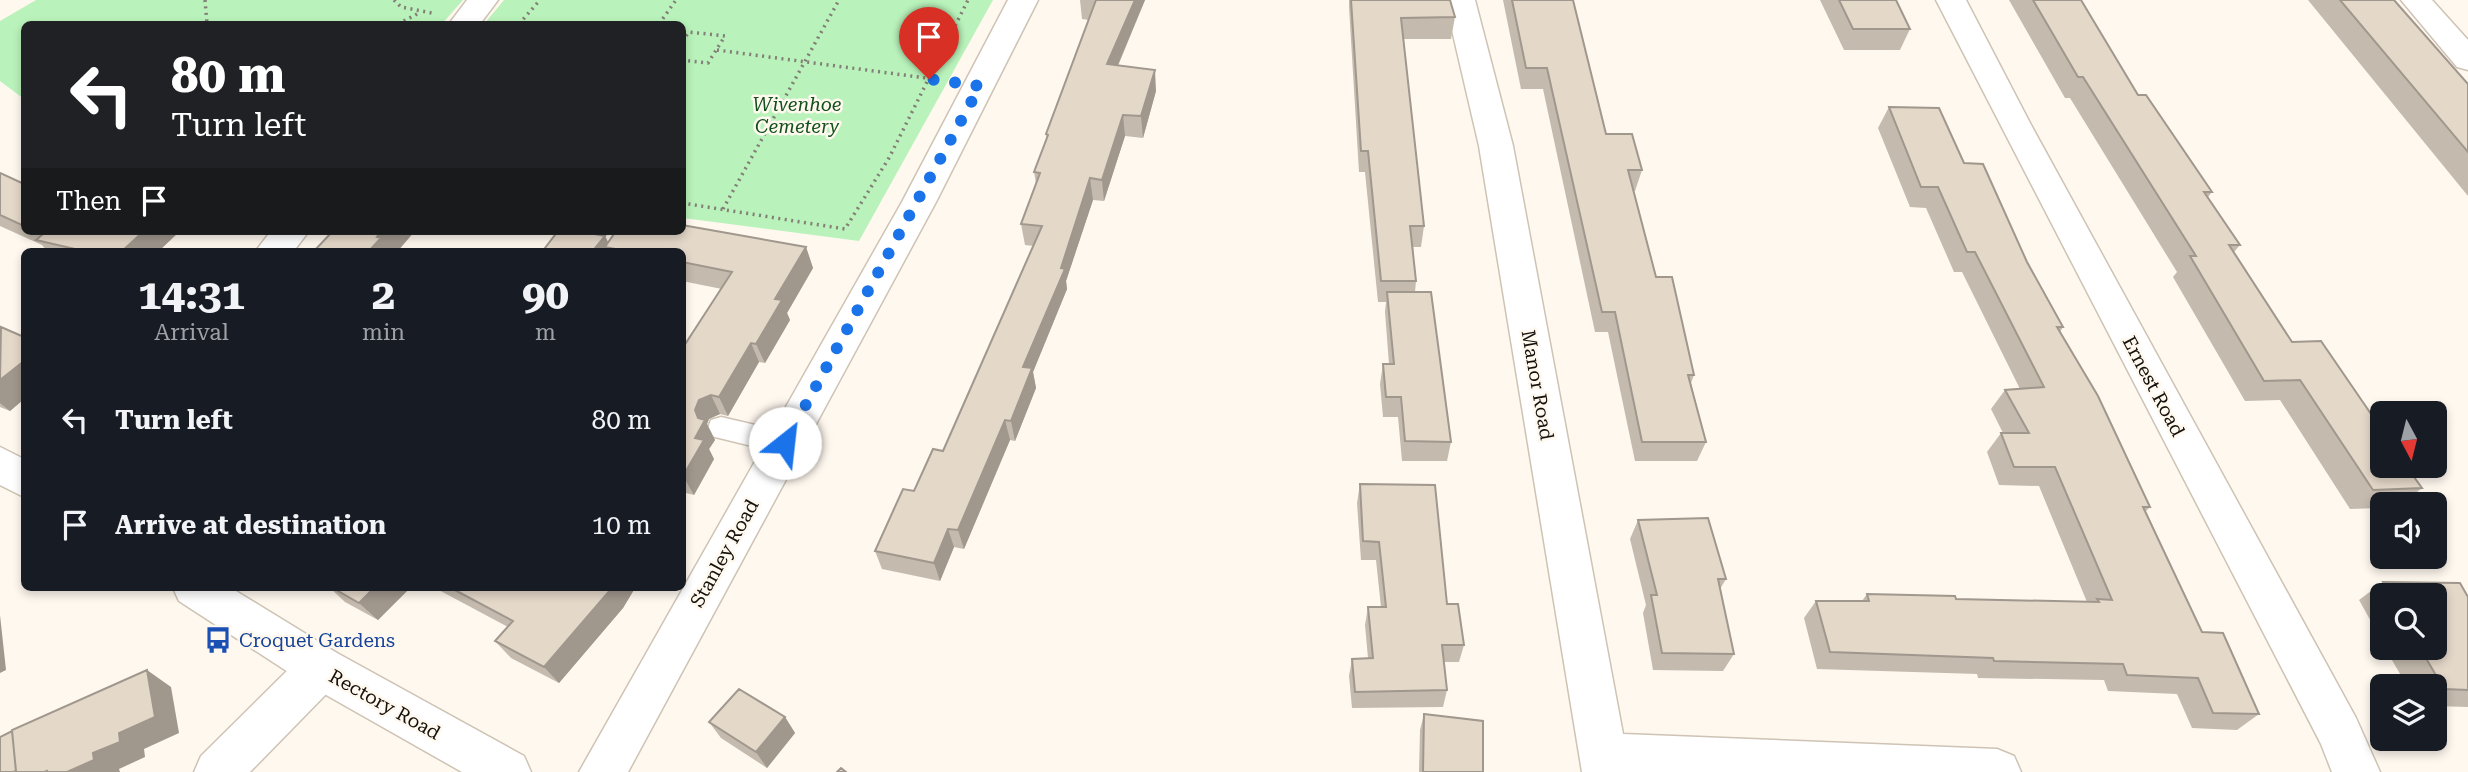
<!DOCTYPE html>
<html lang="en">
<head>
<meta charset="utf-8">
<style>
  :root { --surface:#171b24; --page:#20242c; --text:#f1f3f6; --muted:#9ea1a6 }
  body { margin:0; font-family:"Roboto Serif",serif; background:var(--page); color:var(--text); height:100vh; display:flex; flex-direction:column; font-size:26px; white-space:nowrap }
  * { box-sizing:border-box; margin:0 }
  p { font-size:23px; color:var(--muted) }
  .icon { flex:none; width:38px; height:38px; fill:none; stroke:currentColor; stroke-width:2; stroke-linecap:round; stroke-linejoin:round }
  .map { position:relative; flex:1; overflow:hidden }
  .panel { position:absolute; left:21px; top:248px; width:665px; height:343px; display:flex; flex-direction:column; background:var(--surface); border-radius:10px; box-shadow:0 4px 10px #0003 }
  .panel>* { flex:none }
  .banner { position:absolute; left:21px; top:21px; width:665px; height:214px; border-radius:10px; box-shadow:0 4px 10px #0003; background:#202124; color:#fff; overflow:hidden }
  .needle { width:46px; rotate:173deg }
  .tools { position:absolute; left:2370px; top:401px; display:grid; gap:14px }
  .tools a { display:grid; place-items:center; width:77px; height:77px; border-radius:10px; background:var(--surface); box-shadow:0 4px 10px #0003; font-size:35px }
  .pin { position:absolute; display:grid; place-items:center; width:60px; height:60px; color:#fff; margin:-72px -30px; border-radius:50% 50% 50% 0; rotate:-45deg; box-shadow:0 0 7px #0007 }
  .pin .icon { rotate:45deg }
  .me { position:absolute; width:77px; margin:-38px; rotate:29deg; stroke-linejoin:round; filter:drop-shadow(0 0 5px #0008) }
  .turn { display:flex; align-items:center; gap:24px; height:147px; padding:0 35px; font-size:32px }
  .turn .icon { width:91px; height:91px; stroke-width:2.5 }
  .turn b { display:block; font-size:49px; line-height:60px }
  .then { display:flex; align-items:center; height:66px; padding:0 35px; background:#0003; gap:14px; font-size:26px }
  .eta { display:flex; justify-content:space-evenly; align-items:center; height:119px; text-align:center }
  .eta b { font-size:42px; font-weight:700; line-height:49px }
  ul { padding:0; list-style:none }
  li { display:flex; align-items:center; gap:21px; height:105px; padding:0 35px }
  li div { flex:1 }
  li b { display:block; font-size:26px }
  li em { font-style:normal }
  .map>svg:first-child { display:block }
</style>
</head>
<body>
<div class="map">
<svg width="2468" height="772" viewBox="0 0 2468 772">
  <rect width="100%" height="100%" fill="#fff8ef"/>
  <path fill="#b9f2ba" d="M36,0h427l-21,24h-418v75l-24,-18v-60z
    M504,0h489l-134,241 -176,-23 -1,-194h-198z"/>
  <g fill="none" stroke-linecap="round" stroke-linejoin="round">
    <defs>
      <path id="service" d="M721,417l64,15 10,3 4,8 -4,8 -10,3 -74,-18 -3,-8 3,-8z"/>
      <path id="minor" d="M1008,0h30l-102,202 -308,570h-49l323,-570z
        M1445,0h30l38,146 110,588 374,15 17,7 7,16h-439l-103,-626z
        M1936,0h30l64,123 326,595 24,54h-48l-11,-28z
        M321,647l16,6 6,15 -6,15 -87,89h-56l7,-16 104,-103z"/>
      <path id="tertiary" d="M467,0h31l-18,24h-31z
        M271,231h38l-16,21h-38z
        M0,447l24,12v38l-24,-12z
        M173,588h58l106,65 187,103 7,16h-69l-157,-89 -126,-82z"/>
      <path id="secondary" d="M2401,0h31l36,40v30l-11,-3z"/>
    </defs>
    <use href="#service" stroke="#cec3b4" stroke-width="3"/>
    <use href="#minor" stroke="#cec3b4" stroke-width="3"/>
    <use href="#tertiary" stroke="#cec3b4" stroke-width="3"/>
    <use href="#secondary" stroke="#cec3b4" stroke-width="3"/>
    <path stroke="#837e77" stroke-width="3.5" stroke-dasharray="2 4.5" stroke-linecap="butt" d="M205,0l2,24
      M394,0l7,7 31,6
      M398,24l23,-12
      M519,24l21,-24
      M659,24l17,-24
      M682,41l7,-9 36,4 -17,27 -26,-3
      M717,50l224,30
      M682,203l163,26 44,-71 79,-158
      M723,209l116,-209"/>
    <use href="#service" fill="#fff" fill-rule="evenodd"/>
    <use href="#minor" fill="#fff" fill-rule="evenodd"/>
    <use href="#tertiary" fill="#fff" fill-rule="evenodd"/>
    <use href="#secondary" fill="#fff" fill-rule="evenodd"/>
  </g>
  <path fill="#c4baad" d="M1080,0h65l-27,66 38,25 -13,47 -18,-2 -21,65 -11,-1 -27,81 1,8 -34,83 3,16 -21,53 -5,-1 -46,109 -10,-2 -14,34 -58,-12 -7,-18 39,-60 29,-40 91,-205 -9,-1 -4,-21 15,-41 -2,-11 13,-32 -1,-6 43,-114 -7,-1z
    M1349,0h101l5,17 -4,22h-48l21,187 -3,21h-8l3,34 -1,11 36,150 -4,19h-45l-4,-44h-15l-3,-33 3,-20h6l-4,-52 1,-10h-8l-13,-130h-6l-10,-165z
    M1503,0h70l33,134 36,36 -7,21h-1l22,86 38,98 -3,8 15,59 -9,19h-62l-27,-129h-13l-52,-243h-22z
    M1820,0h76l14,29 -10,21h-56z
    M2009,0h72l57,95 74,97 -4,5 32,48 -6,7 58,90 130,146 -20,16h-20v4l-32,1 -70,-109 -35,1 -72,-124 4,-5 -107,-174h-5z
    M2308,0h86l74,84v112z
    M1889,107l75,56 63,99 36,65 -3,5 90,175 -4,4 56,121 57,82 -22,16 -45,-2 -15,-34 -69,-3 -4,-11 -126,-2 -1,-4 -160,-5 -13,-51 12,-17h46l5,-7 89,5 131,3 -48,-116 -40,-1 -12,-33 14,-19h2l-12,-24 14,-19 15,-1 -58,-117h-8l-28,-64 -16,-1 -32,-79z
    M0,173l24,11v47h156l-18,17 2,3 -2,1h-114l-6,-7 -42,-19z
    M605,236l3,6 198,5 7,21 -26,45 3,7 -25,43 -6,-1 -31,54 -8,-2 -11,5 -2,5 8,16 -6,9 5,10 -20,36 -12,-3v-143l40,-60 -40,-8v-29h-140z
    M0,328l24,9v62l-14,12 -10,-4z
    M1360,484l87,120 17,41 -5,17h-15l3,28 -4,17 -91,1 -3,-32 3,-17 16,-1 -3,-33 3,-18h13l-5,-47h-15l-4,-57z
    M1638,520l88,59 -6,10 14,65 -11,17 -70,-1 -10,-57 3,-8 -16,-66z
    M2383,582l85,15v110l-34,-1v-20h-27l-22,-38h49v-53h-52v46l-23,-41z
    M330,588h80l-32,32 -33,-18z
    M435,588h200l-12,20 -64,75 -48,-25 -16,-17 13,-14z
    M1424,714l59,58h-64l1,-42z
    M785,717l10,16 -28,35 -46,-30 -12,-16z"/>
  <path fill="#a0978d" d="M1135,0h10l-36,86 -2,-22z
    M1155,70l1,21 -13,47 -2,-22z
    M1123,115l2,21 -21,65 -2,-21z
    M1090,178l3,22 -27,81 1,8 -34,83 3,16 -21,53 -4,-20 12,-54 38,-99z
    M143,231h37l-18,17 2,3 -2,1h-41z
    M382,231h33l-18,21h-29l9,-15z
    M605,236l6,12 -6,-1 2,5h-15z
    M806,247l7,21 -26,45 3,7 -25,43 -9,-19 19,-45z
    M751,343l8,19 -31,54 -9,-19z
    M24,361v38l-14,12 -10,-8v-23z
    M711,395l9,19 -11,5 -2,5 8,16 -6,9 5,10 -20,36 -11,-19 12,-38v-28l4,-10z
    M1005,420l5,20 -46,109 -6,-19z
    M948,529l6,18 -14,34 -6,-18z
    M374,588h36l-32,32 -19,-17z
    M612,588h23l-12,20 -64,75 -15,-16z
    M0,615l6,55 -6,3z
    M147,670l24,17 8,46 -35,16 1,8 -26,12 1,3h-53l26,-19z
    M785,717l10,16 -28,35 -11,-16z"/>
  <path fill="#e4d8c9" stroke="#a0978d" stroke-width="2" d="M1096,0h39l-28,64 48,6 -14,46 -18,-1 -21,65 -12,-2 -29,90 4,1 -42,98 9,1 -21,53 -6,-1 -47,110 -10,-1 -14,34 -59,-12 28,-62 11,2 19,-42 10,2 99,-225 -21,-2 19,-51 -6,-1 14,-37 -2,-1z
    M1351,0h99l5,17 -54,1 23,208h-14l6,55h-35l-13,-130h-7z
    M1512,0h61l33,134h26l10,36h-14l28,107h16l22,98h-6l18,67h-64l-27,-130h-13l-55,-244h-21z
    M1839,0h57l14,29h-57z
    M2033,0h48l57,95h8l66,97h-8l36,53h-11l63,97 29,-1 61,89v36h24l16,22 -49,2 -73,-110 -36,1 -74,-125h6l-113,-179h-5z
    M2340,0h54l74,84v68z
    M1889,107l50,1 25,55 19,1 44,98 36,65h-6l41,69 52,111h-7l59,125 21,1 36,81 -46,-1 -15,-35 -71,-3 -4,-11 -129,-3 -1,-3 -163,-6 -14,-51h53l-2,-7 88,2 1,3 143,3 -2,-3 15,1 -57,-133h-41l-13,-34h28l-24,-43 39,-3 -69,-135h-8l-29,-65h-17z
    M0,173l24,11v42l-24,-11z
    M682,225l124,22 -31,52 7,1 -26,44 -5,-1 -32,54 -8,-2 -12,5 -4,10 3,8 7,2 -10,18 9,2 -21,36h-1v-127l50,-77 -50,-10v-10h-51l-26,-5 11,-16h66z
    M36,231h108l-23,21h-33l-52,-12 7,-6z
    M333,231h49l-5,6 4,1 -13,14h-55z
    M558,231h21l26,5 -13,16h-50z
    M1387,292h44l20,150 -46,-1 -4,-44h-15l-3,-33h11z
    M1,327l23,10v24l-24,19z
    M1360,484l75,1 12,119h11l6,41h-22l5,45 -92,2 -3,-33 21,-1 -5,-51h18l-7,-65 -16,-1z
    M1708,518l18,61h-8l16,75 -72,-1 -11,-58h6l-19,-75z
    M2383,582l77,1 8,14v93l-24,-1 -24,-41h14v-53h-44z
    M333,588h41l-15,15z
    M451,588h161l-68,79 -49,-26 18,-20z
    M147,670l8,47 -36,16 1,9 -27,11 1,7 -27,12h-20v-1l-3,1h-28l-4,-42z
    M739,689l46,28 -29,35 -47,-30z
    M1424,714l59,7v51h-60z
    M12,731l4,40 -3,1h-13v-35z
    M841,768l5,4h-9z"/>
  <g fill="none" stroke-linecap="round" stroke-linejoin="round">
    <path stroke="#1a73e8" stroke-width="12" stroke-dasharray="0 21.6" d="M785,443l195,-357 -51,-7"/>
  </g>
  <defs>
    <symbol id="bus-bare" viewBox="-9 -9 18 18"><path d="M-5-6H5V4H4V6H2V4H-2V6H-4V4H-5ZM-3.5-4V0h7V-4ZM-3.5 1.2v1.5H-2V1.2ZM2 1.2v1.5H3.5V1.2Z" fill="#1a4fb4" stroke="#fff8ef" stroke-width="2.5" paint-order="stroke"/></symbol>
  </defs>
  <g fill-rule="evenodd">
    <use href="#bus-bare" x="199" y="621" width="38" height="38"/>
  </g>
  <g text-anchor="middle" stroke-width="5" stroke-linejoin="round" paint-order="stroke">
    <g font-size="19" font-style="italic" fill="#11501a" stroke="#fff8ef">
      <text x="797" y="111">Wivenhoe<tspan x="797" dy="22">Cemetery</tspan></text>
    </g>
    <g font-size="19" fill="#14100b" stroke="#fff8ef">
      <text transform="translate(1538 385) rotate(80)" y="7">Manor Road</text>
      <text transform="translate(2154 386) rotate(62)" y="7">Ernest Road</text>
      <text transform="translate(724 553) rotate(-61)" y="7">Stanley Road</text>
      <text transform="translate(385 704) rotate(29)" y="7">Rectory Road</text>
    </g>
    <g font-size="19" fill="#164399" stroke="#fff8ef" text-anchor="start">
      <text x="239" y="647">Croquet Gardens</text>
    </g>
  </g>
</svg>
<div class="tools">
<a><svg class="needle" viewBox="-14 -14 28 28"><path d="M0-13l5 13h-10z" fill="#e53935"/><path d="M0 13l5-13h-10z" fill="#9ea1a6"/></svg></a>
<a><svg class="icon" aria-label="sound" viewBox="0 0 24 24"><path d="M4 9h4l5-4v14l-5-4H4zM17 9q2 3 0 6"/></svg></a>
<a><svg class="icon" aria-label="search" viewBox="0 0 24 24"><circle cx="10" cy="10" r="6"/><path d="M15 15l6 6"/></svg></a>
<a><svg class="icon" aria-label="layers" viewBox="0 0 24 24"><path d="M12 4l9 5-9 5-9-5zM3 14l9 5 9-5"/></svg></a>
</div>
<div class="pin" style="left:929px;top:79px;background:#d93025"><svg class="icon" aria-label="arrive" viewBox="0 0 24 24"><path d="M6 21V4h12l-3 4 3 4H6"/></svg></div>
<svg class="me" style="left:785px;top:443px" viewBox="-20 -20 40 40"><circle r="19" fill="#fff"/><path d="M0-13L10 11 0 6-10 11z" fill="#1a73e8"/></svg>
<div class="banner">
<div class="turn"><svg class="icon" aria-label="left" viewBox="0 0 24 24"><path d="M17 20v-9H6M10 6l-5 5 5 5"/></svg><div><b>80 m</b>Turn left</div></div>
<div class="then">Then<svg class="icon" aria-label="arrive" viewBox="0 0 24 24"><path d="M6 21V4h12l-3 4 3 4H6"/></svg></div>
</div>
<section class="panel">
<div class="eta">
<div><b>14:31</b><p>Arrival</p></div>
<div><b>2</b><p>min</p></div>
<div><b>90</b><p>m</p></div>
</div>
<ul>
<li><svg class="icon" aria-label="left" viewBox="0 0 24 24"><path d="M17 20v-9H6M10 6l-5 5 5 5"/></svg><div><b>Turn left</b></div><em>80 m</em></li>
<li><svg class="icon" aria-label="arrive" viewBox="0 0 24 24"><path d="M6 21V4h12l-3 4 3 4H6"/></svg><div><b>Arrive at destination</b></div><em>10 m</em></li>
</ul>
</section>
</div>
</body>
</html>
